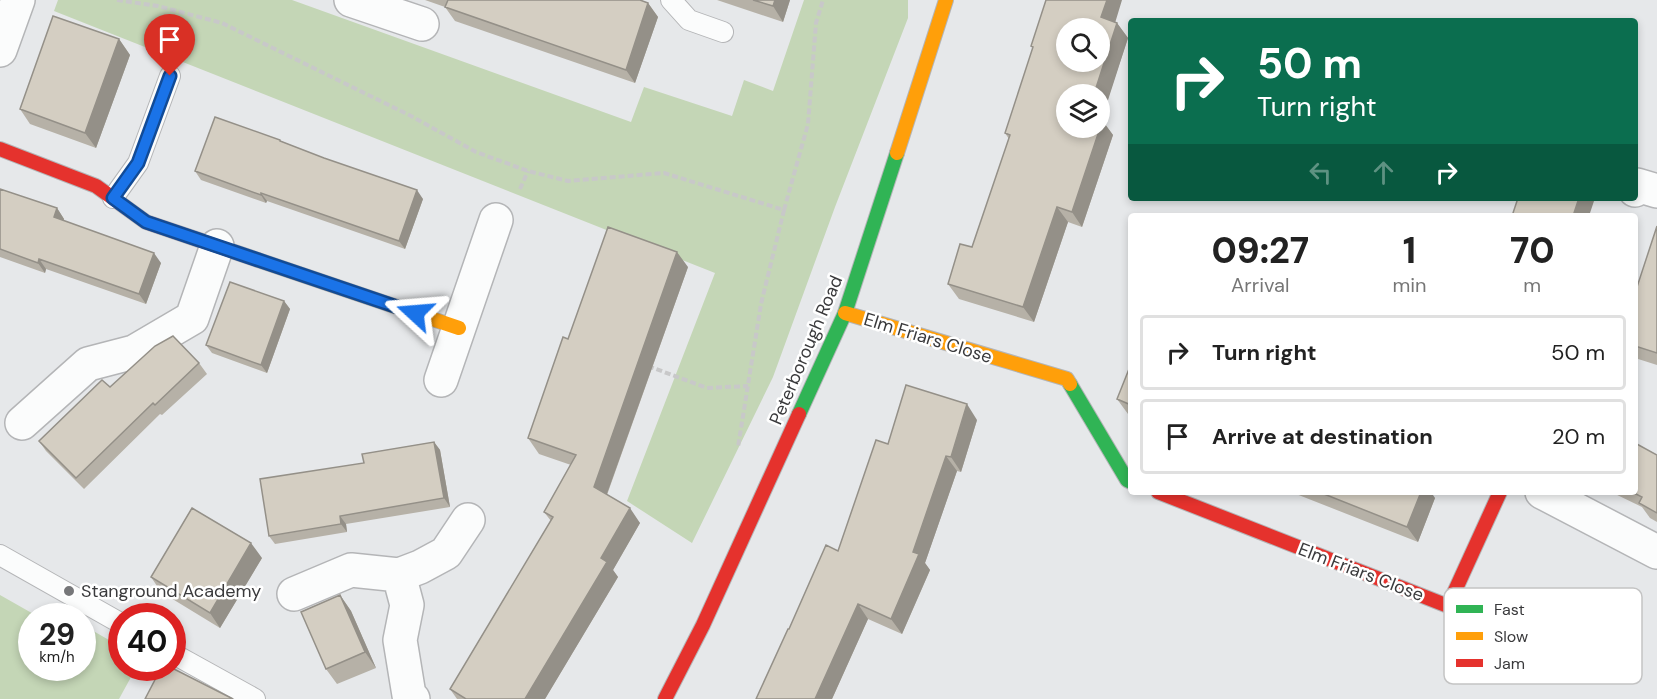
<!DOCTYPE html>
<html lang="en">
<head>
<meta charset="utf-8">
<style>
  :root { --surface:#fff; --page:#f6f6f6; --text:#222; --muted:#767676; --line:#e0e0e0 }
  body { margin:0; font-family:"DM Sans",sans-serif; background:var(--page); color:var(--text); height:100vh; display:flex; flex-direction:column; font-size:22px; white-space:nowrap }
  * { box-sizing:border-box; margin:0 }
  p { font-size:20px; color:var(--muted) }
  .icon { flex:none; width:33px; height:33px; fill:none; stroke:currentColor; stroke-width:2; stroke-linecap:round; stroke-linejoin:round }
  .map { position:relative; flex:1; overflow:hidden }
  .side { position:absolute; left:1128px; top:213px; width:510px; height:282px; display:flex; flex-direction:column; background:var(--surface); border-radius:6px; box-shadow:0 3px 9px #0003 }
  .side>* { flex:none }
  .top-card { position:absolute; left:1128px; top:18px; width:510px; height:183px; border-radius:6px; box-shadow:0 3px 9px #0003; background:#0b6e4f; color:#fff; overflow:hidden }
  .buttons { position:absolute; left:1056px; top:18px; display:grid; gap:12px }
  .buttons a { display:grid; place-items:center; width:54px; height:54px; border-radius:50%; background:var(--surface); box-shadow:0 3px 9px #0003; font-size:30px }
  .speed { position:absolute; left:18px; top:603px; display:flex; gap:12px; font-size:30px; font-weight:700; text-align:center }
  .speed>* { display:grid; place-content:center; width:78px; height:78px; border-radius:50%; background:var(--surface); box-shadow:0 3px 9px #0003; line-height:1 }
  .speed small { font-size:15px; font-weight:400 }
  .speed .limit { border:9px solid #d22; background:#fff; color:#111 }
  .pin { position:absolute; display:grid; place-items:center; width:51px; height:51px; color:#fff; margin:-62px -26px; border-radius:50% 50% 50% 0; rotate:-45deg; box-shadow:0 0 6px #0007 }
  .pin .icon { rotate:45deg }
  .me { position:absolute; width:66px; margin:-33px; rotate:289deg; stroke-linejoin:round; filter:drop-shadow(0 0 4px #0008) }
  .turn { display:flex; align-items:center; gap:21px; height:126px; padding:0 30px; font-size:27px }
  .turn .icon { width:78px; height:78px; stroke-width:2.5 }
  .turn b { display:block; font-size:42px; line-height:51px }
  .lanes { display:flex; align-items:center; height:57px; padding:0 30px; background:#0003; justify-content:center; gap:30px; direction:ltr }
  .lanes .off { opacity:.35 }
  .eta { display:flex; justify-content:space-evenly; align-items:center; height:102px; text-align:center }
  .eta b { font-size:36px; font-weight:800; line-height:42px }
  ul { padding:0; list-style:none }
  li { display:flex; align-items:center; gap:18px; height:75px; margin:0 12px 9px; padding:0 18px; border:3px solid var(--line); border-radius:6px }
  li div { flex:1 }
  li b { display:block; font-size:22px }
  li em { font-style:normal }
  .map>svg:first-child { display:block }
</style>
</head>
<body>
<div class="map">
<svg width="1657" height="699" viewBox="0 0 1657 699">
  <rect width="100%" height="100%" fill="#e6e8ea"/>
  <path fill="#c4d6b6" d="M58,0h234l339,122 13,-35 88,29 12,-36 29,11 31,-91h104v18l-73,189 -62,170 -81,166 -65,-42 88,-228 -661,-262z
    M0,595l37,21h-5v52h50l1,-43 38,22 1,21h14l-17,31h-119z"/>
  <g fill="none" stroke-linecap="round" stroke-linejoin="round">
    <defs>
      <path id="lane" d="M671,0l18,20 34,12
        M113,198l25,-35 32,-87
        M0,555l122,69
        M172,653l83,46"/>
      <path id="street" d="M351,0l71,24
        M0,50l18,-50
        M1635,190l2,-5 20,6
        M441,380l55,-160
        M22,423l66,-59 46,-12 58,-34 25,-72
        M1542,492l115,60
        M399,575l21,-8 26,-14 22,-33
        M294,594l57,-24 48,5 8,30 -7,35 9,55 4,4"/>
      <path id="fast" d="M1070,384l57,96 4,2
        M799,414l46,-101 52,-160"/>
      <path id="slow" d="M897,153l49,-153
        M258,260l201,68
        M845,313l222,66 3,5"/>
      <path id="jam" d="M0,149l96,37 50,36 112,38
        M1158,492l290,114 52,-114
        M665,699l38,-74 96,-211"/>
    </defs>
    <use href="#lane" stroke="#b4b5b7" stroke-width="22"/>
    <use href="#street" stroke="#b4b5b7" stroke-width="36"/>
    <use href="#fast" stroke="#b4b5b7" stroke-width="16"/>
    <use href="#slow" stroke="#b4b5b7" stroke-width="16"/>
    <use href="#jam" stroke="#b4b5b7" stroke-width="16"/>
    <path stroke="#c8c8c9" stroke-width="4" stroke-dasharray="6 3" stroke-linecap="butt" d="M117,0l41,6 64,17 189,93 65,36 52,19 40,10 96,-8 120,37 -23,94 -23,143
      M520,189l8,-18
      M784,210l24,-86 8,-101 7,-23
      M648,366l59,22 41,-2"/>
    <use href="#lane" stroke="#fbfcfc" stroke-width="20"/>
    <use href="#street" stroke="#fbfcfc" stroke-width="33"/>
    <use href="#fast" stroke="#30b455" stroke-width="14"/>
    <use href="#slow" stroke="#ff9f0a" stroke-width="14"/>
    <use href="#jam" stroke="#e5322d" stroke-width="14"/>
  </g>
  <path fill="#b6b1a7" d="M425,0h215l8,3 10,14 -23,66 -180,-62 -10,-14z
    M717,0h73l-7,22z
    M1115,22l2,1 11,15 -27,81 12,16 -31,92 -14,-5 -34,100 -75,-23 -11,-15 24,-37 37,-108 -4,-6 28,-85 -2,-2z
    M119,39l11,16 -34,93 -66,-24 -10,-15z
    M280,140l1,1 142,58 -18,50 -138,-48 -1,2 -65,-23 -6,-9z
    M0,189l57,19 7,11 -1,2 98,42 -15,41 -100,-35 -1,4 -45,-16z
    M1657,226v139l-22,-7v-65z
    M688,267l-81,228 33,28 -27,47 5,7 -73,122h-88l-7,-10 101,-168 -7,-9 27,-47 -32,-11 -11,-16 40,-99z
    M284,301l6,8 -23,64 -55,-20 -6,-8z
    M199,363l8,11 -45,41 -2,-1 -76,75 -38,-38 -7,-10 71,-54z
    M1131,364v52l-3,-2 -11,-15z
    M977,420l-16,52 -4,-1 -32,92 5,7 -28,64 -34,-15 -36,80h-76l33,-70 49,-78z
    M434,442l6,8 10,57 -104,17 1,8 -72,12 -6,-8 95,-73z
    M1657,455v67l-7,-4 -8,-11 -31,-15h24z
    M1291,492h130l14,6 -17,44z
    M262,558l-42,70 -59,-36 -10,-15z
    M340,595l11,16 25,57 -39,16 -11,-15z"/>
  <path fill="#949088" d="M775,0h15l-7,22 -10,-16z
    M1107,0h15l-10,33 -11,-16z
    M648,3l10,14 -23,66 -9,-13z
    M1117,23l11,15 -28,87v-31h-6z
    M119,39l11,16 -34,93 -11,-15z
    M1102,120l11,15 -31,92 -10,-15z
    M417,190l6,9 -18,50 -6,-8z
    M261,193l6,8 -1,2 -5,-8z
    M1579,198h16l-6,18h-16z
    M1057,207l11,15 -34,100 -11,-15z
    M57,208l7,11 -3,8 -7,-10z
    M677,252l11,15 -84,235 -10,-15z
    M154,253l7,10 -15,41 -7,-10z
    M39,259l7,10 -1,4 -7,-10z
    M284,301l6,8 -23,64 -6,-8z
    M967,404l10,16 -16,52 -10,-15z
    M434,442l6,8 10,57 -6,-9z
    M946,456l11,15 -32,92 5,7 -28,64 -11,-15 22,-67z
    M1421,492h10l4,6 -17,44 -11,-15z
    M630,508l10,15 -27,47 5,7 -73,122h-20l76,-141z
    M340,516l6,8 1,8 -6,-8z
    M251,543l11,15 -42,70 -10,-15z
    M340,595l11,16 25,57 -11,-16z
    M858,604l10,15 -36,80h-17z"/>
  <path fill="#d4cec2" stroke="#949088" stroke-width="1.5" fill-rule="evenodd" d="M448,0h192l8,3 -22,67 -181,-63z
    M753,0h22l-2,6z
    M1046,0h61l-6,17 16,6 -23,71h-28v34h34l-28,84 -15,-5 -34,100 -75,-23 12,-40 12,3 38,-112 -5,-2 28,-86 -2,-1zM1066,28h34v34h-34z
    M53,16l66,23 -34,94 -65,-24z
    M215,117l65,23v1l44,17 93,32 -18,51 -138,-48v2l-66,-24z
    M0,189l57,19 -3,9 100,36 -15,41 -100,-35 -1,4 -38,-14z
    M1518,198h61l-6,18h-61z
    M1657,226v127l-22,-7v-53z
    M608,227l69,25 -83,235 36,21 -29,50 6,4 -82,137h-59l-16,-10 103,-172 -9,-5 32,-57 -48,-17 35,-101 5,2z
    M230,282l54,19 -23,64 -55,-20z
    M173,336l26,27 -44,42 -2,-2 -77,75 -37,-37 63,-61 8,7 45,-41z
    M1131,364v41l-14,-6z
    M906,385l61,19 -16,53 -5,-1 -33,96 6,2 -28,65 -33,-15 -43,95h-59l32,-70h1l37,-84 12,6 38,-111 12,4z
    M434,442l10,56 -104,18 1,8 -72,12 -9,-57 104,-16 -2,-9z
    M1635,443l22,12v58l-18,-10 3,-6 -10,-5h3z
    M1319,492h102l-14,35z
    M192,508l59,35 -41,70 -59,-36z
    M340,595l25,57 -39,17 -25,-57z
    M172,668l61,31h-88l13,-25z"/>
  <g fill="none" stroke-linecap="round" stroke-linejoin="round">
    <defs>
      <path id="route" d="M170,76l-32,87 -25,35 33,24 269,91"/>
    </defs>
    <use href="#route" stroke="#114b97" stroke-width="15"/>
    <use href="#route" stroke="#1a73e8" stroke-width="10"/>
  </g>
  <circle fill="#767779" stroke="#fff" stroke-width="2" cx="69" cy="591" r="6"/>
  <g text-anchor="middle" stroke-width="5" stroke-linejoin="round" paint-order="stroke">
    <g font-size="18" fill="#3a3a3c" stroke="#fff">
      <text transform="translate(928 338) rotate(17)" y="6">Elm Friars Close</text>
      <text transform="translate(806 350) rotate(-67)" y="6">Peterborough Road</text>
      <text transform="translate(1361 572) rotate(21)" y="6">Elm Friars Close</text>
    </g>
    <g font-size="18" fill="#3a3a3c" stroke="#fff" text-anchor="start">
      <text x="81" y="597">Stanground Academy</text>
    </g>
  </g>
  <rect x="1444" y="588" width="198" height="96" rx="9" fill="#fff" stroke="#c4c4c4" stroke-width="1.5"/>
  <rect x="1456" y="605" width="27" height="8" fill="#30b455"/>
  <rect x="1456" y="632" width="27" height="8" fill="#ff9f0a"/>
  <rect x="1456" y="659" width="27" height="8" fill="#e5322d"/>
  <g font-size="16" fill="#3a3a3c">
    <text x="1494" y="615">Fast</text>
    <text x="1494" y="642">Slow</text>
    <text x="1494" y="669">Jam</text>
  </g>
</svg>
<div class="buttons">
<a><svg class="icon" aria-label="search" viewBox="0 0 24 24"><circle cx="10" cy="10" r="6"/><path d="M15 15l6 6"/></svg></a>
<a><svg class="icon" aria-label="layers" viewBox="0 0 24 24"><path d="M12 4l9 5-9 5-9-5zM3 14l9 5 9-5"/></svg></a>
</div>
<div class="speed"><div>29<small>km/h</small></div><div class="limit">40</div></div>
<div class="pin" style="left:170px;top:76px;background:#d93025"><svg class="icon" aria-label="arrive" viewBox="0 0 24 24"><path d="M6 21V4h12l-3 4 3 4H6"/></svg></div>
<svg class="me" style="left:415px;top:313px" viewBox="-20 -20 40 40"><path d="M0-17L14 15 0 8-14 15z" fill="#1a73e8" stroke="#fff" stroke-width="4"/></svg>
<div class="top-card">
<div class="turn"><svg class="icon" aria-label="right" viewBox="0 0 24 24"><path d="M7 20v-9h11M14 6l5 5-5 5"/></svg><div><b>50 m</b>Turn right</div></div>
<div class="lanes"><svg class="icon off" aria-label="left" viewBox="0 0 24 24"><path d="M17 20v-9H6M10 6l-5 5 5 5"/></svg><svg class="icon off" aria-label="ahead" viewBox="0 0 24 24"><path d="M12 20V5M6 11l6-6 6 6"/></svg><svg class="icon" aria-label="right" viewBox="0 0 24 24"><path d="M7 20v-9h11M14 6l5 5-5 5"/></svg></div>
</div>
<section class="side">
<div class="eta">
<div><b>09:27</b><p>Arrival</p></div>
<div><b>1</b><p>min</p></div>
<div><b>70</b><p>m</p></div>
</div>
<ul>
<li><svg class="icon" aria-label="right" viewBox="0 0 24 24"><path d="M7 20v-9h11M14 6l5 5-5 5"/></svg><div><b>Turn right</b></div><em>50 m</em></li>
<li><svg class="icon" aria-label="arrive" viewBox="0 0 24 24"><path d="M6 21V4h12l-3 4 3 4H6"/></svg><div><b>Arrive at destination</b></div><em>20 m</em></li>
</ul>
</section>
</div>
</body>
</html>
